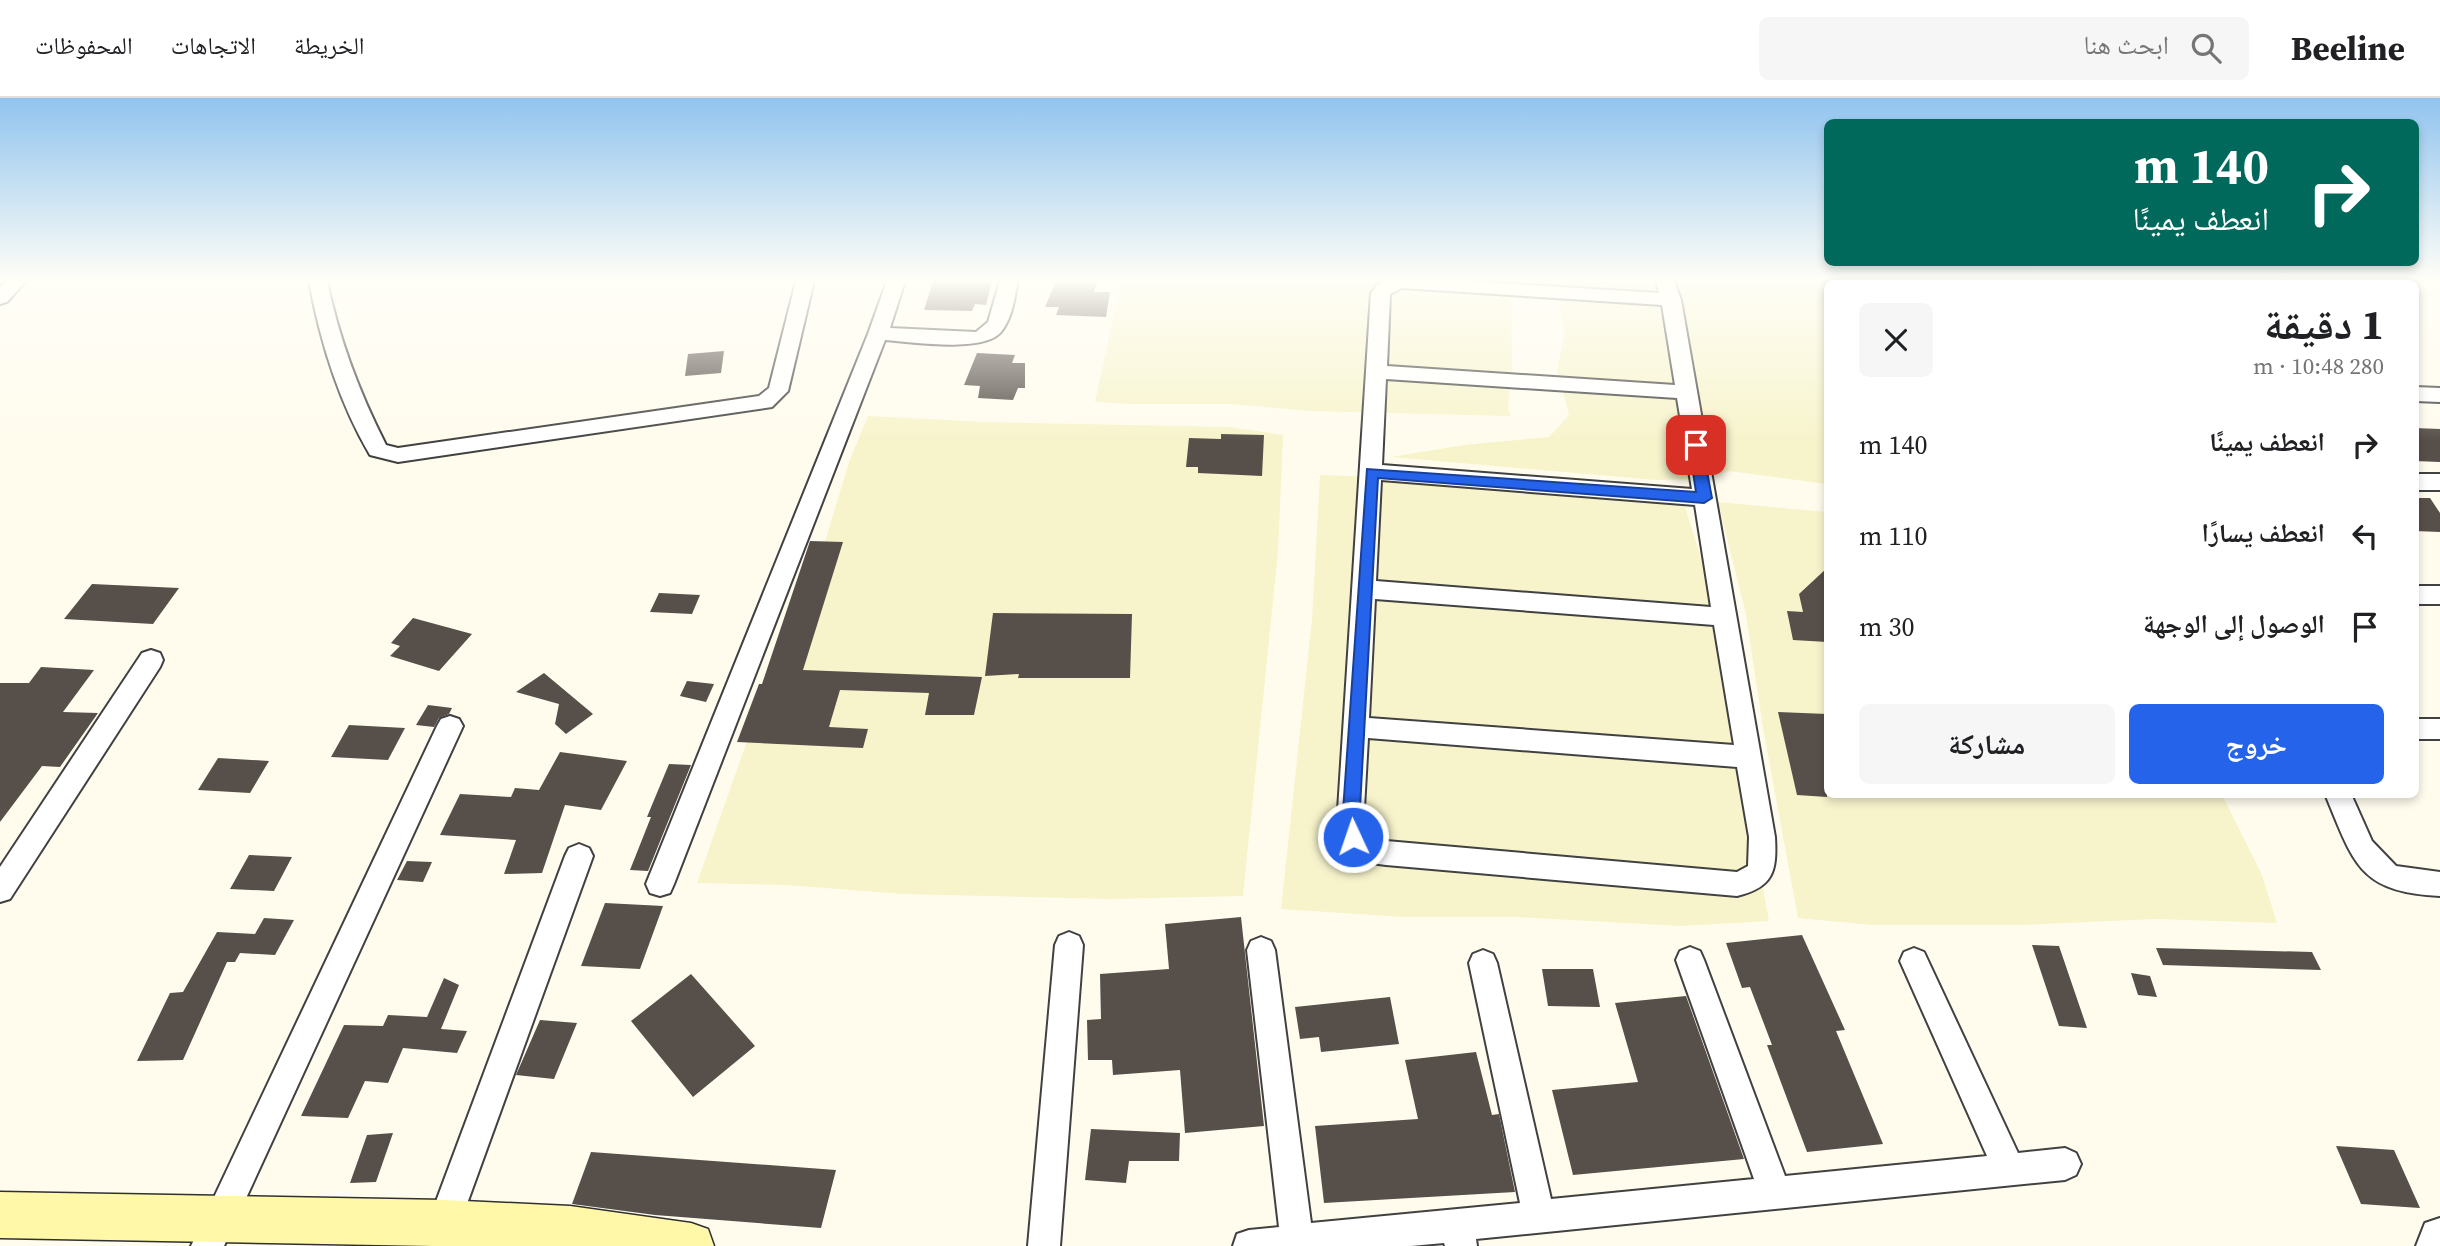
<!DOCTYPE html>
<html lang="ar">
<head>
<meta charset="utf-8">
<style>
  :root { --surface:#fff; --page:#f6f6f6; --text:#202124; --muted:#757577; --line:#e0e0e0; --accent:#2563eb }
  body { margin:0; font-family:"Source Serif 4","Noto Naskh Arabic",serif; background:var(--page); color:var(--text); direction:rtl; height:100vh; display:flex; flex-direction:column; font-size:26px; white-space:nowrap }
  * { box-sizing:border-box; margin:0 }
  p { font-size:23px; color:var(--muted) }
  .icon { flex:none; width:38px; height:38px; fill:none; stroke:currentColor; stroke-width:2; stroke-linecap:round; stroke-linejoin:round }
  .map { position:relative; flex:1; overflow:hidden; direction:ltr }
  .details { position:absolute; left:1824px; top:182px; width:595px; height:518px; display:flex; flex-direction:column; background:var(--surface); border-radius:10px; box-shadow:0 4px 10px #0003; direction:rtl }
  .details>* { flex:none }
  .hud { position:absolute; left:1824px; top:21px; width:595px; height:147px; border-radius:10px; box-shadow:0 4px 10px #0003; direction:rtl; background:#00695c; color:#fff; overflow:hidden }
  .pin { position:absolute; display:grid; place-items:center; width:60px; height:60px; color:#fff; margin:-30px; border-radius:14px; box-shadow:0 4px 10px #0006 }
  .me { position:absolute; width:77px; margin:-38px; rotate:357deg; stroke-linejoin:round; filter:drop-shadow(0 0 5px #0008) }
  .turn { display:flex; align-items:center; gap:24px; height:147px; padding:0 35px; font-size:32px }
  .turn .icon { width:91px; height:91px; stroke-width:2.5 }
  .turn b { display:block; font-size:49px; line-height:60px }
  .round { display:grid; place-items:center; flex:none; width:74px; height:74px; border-radius:10px; background:var(--page) }
  .overview { display:flex; align-items:center; justify-content:space-between; height:119px; padding:0 35px }
  h1 { font-size:42px; font-weight:700; line-height:52px }
  .button { display:flex; gap:14px; margin-top:auto; padding:14px 35px }
  .button a { flex:1; height:80px; border-radius:10px; background:var(--accent); color:#fff; font-size:28px; font-weight:700; line-height:80px; text-align:center }
  .button a+a { background:var(--page); color:var(--text) }
  ul { padding:0; list-style:none }
  li { display:flex; align-items:center; gap:21px; height:91px; padding:0 35px }
  li div { flex:1 }
  li b { display:block; font-size:26px }
  li em { font-style:normal }
  header { display:flex; align-items:center; gap:42px; box-sizing:border-box; height:98px; padding:0 35px; background:var(--surface); border-bottom:2px solid var(--line) }
  header strong { font-size:33px }
  nav { display:flex; gap:38px; margin-inline-start:auto; font-size:24px }
  .search { width:490px; height:63px; background:var(--page); display:flex; align-items:center; gap:18px; box-sizing:border-box; padding:0 24px; border-radius:10px; color:var(--muted); font-size:26px }
  .map>svg:first-child { display:block }
</style>
</head>
<body>
<header>
<strong>Beeline</strong>
<div class="search"><svg class="icon" aria-label="search" viewBox="0 0 24 24"><circle cx="10" cy="10" r="6"/><path d="M15 15l6 6"/></svg>ابحث هنا</div>
<nav><a>الخريطة</a><a>الاتجاهات</a><a>المحفوظات</a></nav>
</header>
<div class="map">
<svg width="2440" height="1148" viewBox="0 0 2440 1148">
  <rect width="100%" height="100%" fill="#fffcee"/>
  <path fill="#f7f4cc" d="M1121,183h390l1,90 -4,36 2,9 -200,-5 -78,-7h-101l-36,-2z
    M1556,183h456l2,2 -187,1v200l-98,-13 -25,8 -48,1 -265,-23 73,-12 85,-8 20,-22 -12,-45 7,-35z
    M868,318l117,6 244,5 54,8 -5,117 -35,344 -133,3 -206,-5 -118,-9 -89,-2 70,-199 57,-139 25,-83z
    M1320,377l197,7 167,21 19,62 66,356 -88,5 -167,-9h-110l-123,-8 31,-290z
    M1718,404l109,10v282l395,1 40,80 15,48 -122,-4 -134,6h-150l-73,-7 -35,-190 -17,-113z"/>
  <path fill="#574f49" d="M933,183h59l-6,24 -11,-1 -3,7 -48,-1z
    M1056,183h42l-4,11h16l-4,25 -50,-2 3,-8h-14z
    M724,253l-3,22 -36,3 3,-22z
    M977,255l38,2 -3,8h13v25h-7l-5,12 -35,-2 2,-12 -16,-1z
    M2415,330l25,1v33l-25,-1z
    M1221,336l43,1 -2,41 -64,-3v-6h-12l3,-29 32,1z
    M2415,400h15l10,15v19l-25,-1z
    M810,443l33,1 -40,128 179,7 -8,38h-49l4,-22 -89,-3 -11,37 39,2 -5,19 -126,-6 22,-58h3z
    M1827,470v74l-34,-2 -6,-29 16,1 -4,-18z
    M92,486l87,4 -26,36 -89,-5z
    M659,495l41,2 -8,19 -42,-2z
    M993,515l139,1 -2,64h-112l1,-4 -34,2z
    M413,520l59,16 -33,37 -49,-15 10,-10 -9,-3z
    M41,569l53,3 -31,42 35,1 -38,54 -18,-1 -42,56v-139h29z
    M544,575l49,41 -27,20 -11,-10 4,-20 -43,-12z
    M687,583l27,3 -8,18 -26,-6z
    M428,607l24,3 -3,6 -10,4 -5,9 -18,-2z
    M1778,614l49,2v83l-30,-2z
    M349,627l56,3 -17,32 -57,-3z
    M560,654l67,9 -26,49 -36,-5 -23,68 -38,1 12,-34 -76,-5 20,-41 51,3 4,-9 24,2z
    M218,660l51,3 -19,32 -52,-3z
    M669,666l22,1 -43,106 -18,-1 21,-53h-4z
    M249,757l43,2 -18,34 -44,-2z
    M407,763l25,1 -9,20 -26,-2z
    M605,805l58,3 -23,63 -59,-3z
    M1241,819l23,209 -79,7 -5,-63 -67,5 -1,-15h-24l-1,-40 14,-1 -1,-45 69,-5 -4,-45z
    M264,820l30,2 -19,35 -35,-2 -5,9h-8l-44,98 -46,1 33,-68 13,-1 34,-60 38,2z
    M1802,837l43,95 -9,1 47,113 -76,8 -40,-107h5l-22,-58 -8,1 -16,-45z
    M2032,847l27,1 28,82 -28,-2z
    M2156,850l156,4 9,18 -158,-5z
    M1542,871h51l7,38 -52,-1z
    M2131,875l19,3 7,21 -19,-2z
    M691,876l64,72 -62,51 -62,-76z
    M444,880l15,7 -18,44 26,2 -10,22 -54,-5 -15,35 -23,-2 -17,37 -47,-2 43,-91 39,1 5,-11 39,2z
    M1686,898l58,163 -171,16 -21,-85 86,-8 -23,-79z
    M1390,899l9,47 -78,8 -2,-15 -19,2 -5,-32z
    M540,922l37,3 -23,56 -38,-4z
    M1476,954l16,63 7,-1 16,78 -191,11 -9,-77 103,-7 -13,-59z
    M1091,1031l89,4 -1,28h-50l-3,22 -41,-3z
    M393,1035l-17,49 -26,1 17,-48z
    M2336,1048l58,4 26,58 -59,-4z
    M591,1054l245,18 -15,58 -166,-13 -83,-11z"/>
  <g fill="none" stroke-linecap="round" stroke-linejoin="round">
    <defs>
      <path id="street" d="M7,183h19l-19,21 -7,2v-17z
        M309,183h18c12,58 32,111 59,164l12,3 361,-52 10,-8 27,-107h18l-26,110 -16,16 -374,55 -28,-7c-31,-53 -50,-114 -61,-174z
        M887,183h18l-15,47 86,4 12,-10 12,-41h18c-4,17 -5,36 -17,51 -18,21 -88,10 -116,8l-211,544 -4,9 -10,3 -10,-3 -4,-9 222,-550z
        M1387,183h77l195,12 -3,-12h18l7,19 94,537c2,35 -2,50 -38,59l-351,-31 -15,-2 -22,-10 -12,-27 34,-533 7,-9zM1402,190l260,17 13,80 -288,-19 3,-72zM1386,281l291,19 15,91 -310,-24zM1381,382l314,25 16,102 -335,-26zM1375,501l339,26 20,120 -365,-27zM1368,640l369,29 12,70 -1,29 -11,6 -362,-32 -6,-3 -6,-11z
        M2082,183h18l2,3h-19z
        M2415,289l25,1v14l-25,-1z
        M2415,376h25v16h-25z
        M2415,488h25v18h-25z
        M151,552l9,3 3,7 -3,7 -150,232 -10,3v-35l142,-214z
        M450,618l9,3 4,7 -239,520h-33l246,-520 4,-7z
        M2415,621h25v20h-25z
        M2325,696h26l21,47 24,25 44,6v24c-82,-4 -86,-33 -115,-102z
        M579,746l10,4 4,8 -133,367 -5,11 -11,5 -11,-5 -5,-11 137,-367 4,-8z
        M1069,834l10,4 4,9 -23,301h-32l27,-301 4,-9z
        M1261,839l10,4 4,9 36,273 209,-20 -51,-240 4,-9 10,-4 10,4 4,9 54,236 203,-20 -78,-219 4,-9 10,-4 10,4 4,9 81,216 202,-20 -87,-195 4,-9 10,-4 10,4 94,201 47,-5 11,5 5,11 -5,11 -11,5 -589,59 1,7h-32l-1,-3 -33,3h-178l4,-12 12,-4 30,-3 -32,-277 4,-9z
        M2440,1120v28h-24l9,-23z"/>
      <path id="secondary" d="M0,1094l444,8 126,6 121,17 17,6 6,17h-281l-433,-8z"/>
    </defs>
    <use href="#street" stroke="#414141" stroke-width="4"/>
    <use href="#secondary" stroke="#303030" stroke-width="3"/>
    <use href="#street" fill="#fff" fill-rule="evenodd"/>
    <use href="#secondary" fill="#fff8a9" fill-rule="evenodd"/>
  </g>
  <linearGradient id="sky" x2="0" y2="1"><stop stop-color="#91c4ef"/><stop offset="0.53" stop-color="#fffef7"/><stop offset="1" stop-color="#fffef7" stop-opacity="0"/></linearGradient>
  <rect width="2440" height="343" fill="url(#sky)"/>
  <path fill="#2563eb" stroke="#184099" stroke-width="2" d="M1696,342l6,5 10,53 -8,5 -326,-25 -19,348 3,11 -3,5 -6,2 -6,-2 -5,-16 25,-357 329,23 -7,-47z"/>
</svg>
<div class="pin" style="left:1696px;top:347px;background:#d93025"><svg class="icon" aria-label="arrive" viewBox="0 0 24 24"><path d="M6 21V4h12l-3 4 3 4H6"/></svg></div>
<svg class="me" style="left:1353px;top:739px" viewBox="-20 -20 40 40"><circle r="17" fill="#2563eb" stroke="#fff" stroke-width="3"/><path d="M0-11L8 9 0 5-8 9z" fill="#fff"/></svg>
<div class="hud">
<div class="turn"><svg class="icon" aria-label="right" viewBox="0 0 24 24"><path d="M7 20v-9h11M14 6l5 5-5 5"/></svg><div><b>140 m</b>انعطف يمينًا</div></div>
</div>
<section class="details">
<div class="overview"><div><h1>1 دقيقة</h1><p>280 m · 10:48</p></div><a class="round"><svg class="icon" aria-label="close" viewBox="0 0 24 24"><path d="M6 6l12 12M18 6L6 18"/></svg></a></div>
<ul>
<li><svg class="icon" aria-label="right" viewBox="0 0 24 24"><path d="M7 20v-9h11M14 6l5 5-5 5"/></svg><div><b>انعطف يمينًا</b></div><em>140 m</em></li>
<li><svg class="icon" aria-label="left" viewBox="0 0 24 24"><path d="M17 20v-9H6M10 6l-5 5 5 5"/></svg><div><b>انعطف يسارًا</b></div><em>110 m</em></li>
<li><svg class="icon" aria-label="arrive" viewBox="0 0 24 24"><path d="M6 21V4h12l-3 4 3 4H6"/></svg><div><b>الوصول إلى الوجهة</b></div><em>30 m</em></li>
</ul>
<div class="button"><a>خروج</a><a>مشاركة</a></div>
</section>
</div>
</body>
</html>
